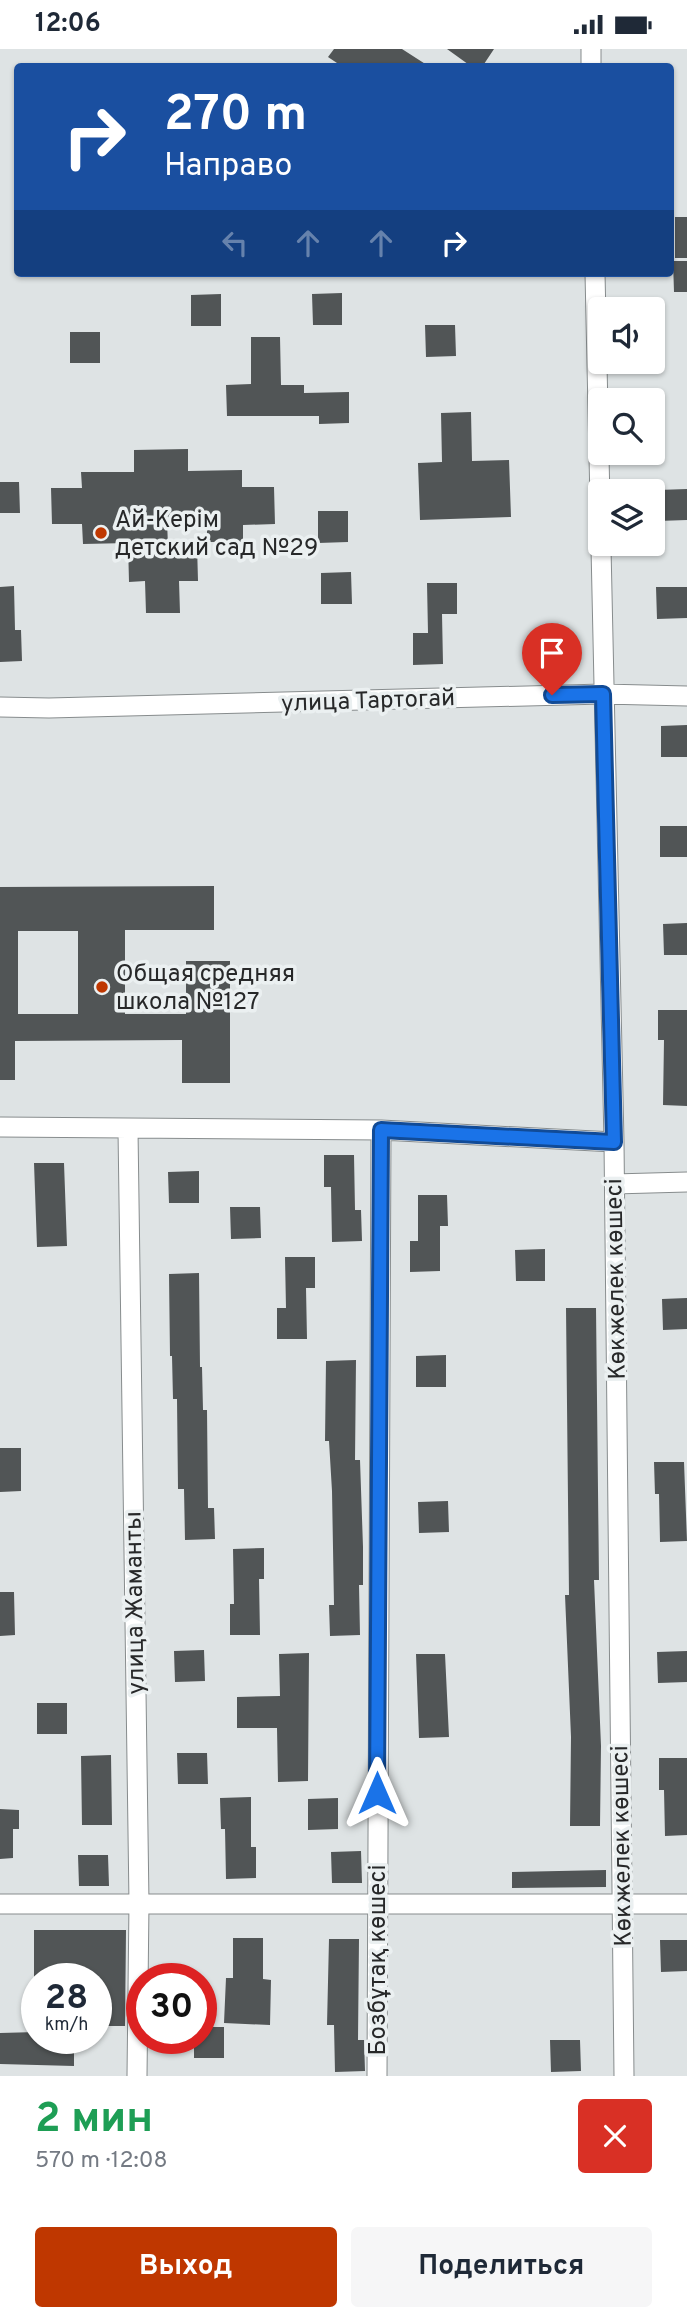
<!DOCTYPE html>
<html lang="ru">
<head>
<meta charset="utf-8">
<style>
  :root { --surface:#fff; --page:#f6f6f7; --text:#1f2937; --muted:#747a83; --accent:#bf3700 }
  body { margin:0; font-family:Overpass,sans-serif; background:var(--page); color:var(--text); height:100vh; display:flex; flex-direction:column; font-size:26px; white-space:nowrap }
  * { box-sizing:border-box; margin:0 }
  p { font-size:23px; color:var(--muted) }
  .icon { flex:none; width:38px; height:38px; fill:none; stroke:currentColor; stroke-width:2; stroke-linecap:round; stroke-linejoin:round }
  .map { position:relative; height:2027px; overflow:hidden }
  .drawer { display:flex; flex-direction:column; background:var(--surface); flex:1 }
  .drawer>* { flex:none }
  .hud { position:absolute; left:14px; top:14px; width:660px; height:214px; border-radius:7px; box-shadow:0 2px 5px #0004; background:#1a4fa0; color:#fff; overflow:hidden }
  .controls { position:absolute; left:588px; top:248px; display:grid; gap:14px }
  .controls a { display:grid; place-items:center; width:77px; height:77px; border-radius:7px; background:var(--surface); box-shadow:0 2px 5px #0004; font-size:35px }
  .speed { position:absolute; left:21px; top:1914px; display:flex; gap:14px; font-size:35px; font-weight:700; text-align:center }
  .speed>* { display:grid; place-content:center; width:91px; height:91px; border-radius:50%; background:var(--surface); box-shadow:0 2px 5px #0004; line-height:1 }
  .speed small { font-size:18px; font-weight:400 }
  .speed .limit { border:10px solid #d22; background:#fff; color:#111 }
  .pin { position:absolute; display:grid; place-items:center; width:60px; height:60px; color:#fff; margin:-72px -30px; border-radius:50% 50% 50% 0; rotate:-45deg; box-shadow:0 0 7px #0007 }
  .pin .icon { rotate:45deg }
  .me { position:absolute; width:77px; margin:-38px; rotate:0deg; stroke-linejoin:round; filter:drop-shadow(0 0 5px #0008) }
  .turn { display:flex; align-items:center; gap:24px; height:147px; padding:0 35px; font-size:32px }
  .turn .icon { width:91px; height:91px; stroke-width:2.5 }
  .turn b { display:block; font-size:49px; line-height:60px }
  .lanes { display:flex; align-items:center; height:66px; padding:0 35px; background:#0003; justify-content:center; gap:35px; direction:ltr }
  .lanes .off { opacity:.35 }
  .round { display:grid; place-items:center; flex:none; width:74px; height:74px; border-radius:7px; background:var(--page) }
  .head { display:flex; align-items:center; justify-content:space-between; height:119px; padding:0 35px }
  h1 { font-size:42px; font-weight:700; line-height:52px; color:#1e9e55 }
  .button { display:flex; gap:14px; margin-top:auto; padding:14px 35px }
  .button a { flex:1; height:80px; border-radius:7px; background:var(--accent); color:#fff; font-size:28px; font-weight:700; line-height:80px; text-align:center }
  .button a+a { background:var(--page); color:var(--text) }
  .status { display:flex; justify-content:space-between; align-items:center; height:49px; padding:0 35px; background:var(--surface); direction:ltr }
  .status svg { height:19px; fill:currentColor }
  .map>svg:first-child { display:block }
</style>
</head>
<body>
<div class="status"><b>12:06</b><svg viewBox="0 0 49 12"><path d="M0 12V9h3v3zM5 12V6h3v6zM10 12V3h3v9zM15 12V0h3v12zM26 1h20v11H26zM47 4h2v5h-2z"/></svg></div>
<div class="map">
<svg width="687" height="2027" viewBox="0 0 687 2027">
  <rect width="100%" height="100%" fill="#dee3e4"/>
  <path fill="#515556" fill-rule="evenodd" d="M334,0h68l28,18h-87l-15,-10z
    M447,0h47l-12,18h-10z
    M675,168h12v41h-12z
    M673,212h14v31h-13z
    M342,244v32h-29l-1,-31z
    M221,245v32h-30v-31z
    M425,276h30l1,31 -30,1z
    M70,283h30v31h-30z
    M251,288h29l1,48h23v8l45,-1v31l-30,1v-8h-92l-1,-31 25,-1z
    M471,363l1,49 37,-1 2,57 -91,3 -2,-57 24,-1 -1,-49z
    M188,400v22l54,-1v17h32l1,37 -32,1v17h-36v-21h-40l1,25 29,-1 1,36h-19l1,32h-34l-1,-32 -16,1 -1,-39 -45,1 -1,-20h-30l-1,-36h31l-1,-16h53v-22z
    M0,433h19l1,31h-20z
    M687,440v31l-29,1v-31z
    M318,462h30v31l-30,1z
    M351,523l1,32h-31v-31z
    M427,534h30v31h-15l1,50 -30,1v-32h15z
    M14,537l1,44h6l1,31 -22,1v-75z
    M656,538h31v31l-30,1z
    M687,676v32h-26v-31z
    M660,777h27v31h-27z
    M214,837v44h-89v84h61v-53h44v122h-48v-43l-167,1v39h-15v-193zM18,882h60v83h-60z
    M687,874v32h-23l-1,-31z
    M658,961h29v96l-24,-1 1,-65h-6z
    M324,1106h30l1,55h6l1,31 -30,1 -1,-55h-7z
    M34,1114h30l3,83 -30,1z
    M199,1122v32h-30l-1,-31z
    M418,1146h29l1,31h-8v45l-30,1v-31h8z
    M230,1158h30l1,31 -30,1z
    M545,1200v32h-29l-1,-31z
    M285,1208h30v31h-9l1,51h-30v-31h9z
    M199,1224l1,94h2l1,43h4l1,98h6l1,31 -30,1 -1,-51h-6l-1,-90h-4l-1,-43h-2l-1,-82z
    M687,1249v31l-24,1 -1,-31z
    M566,1259h30l3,272h-5l7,166 -1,80h-30l1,-89 -6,-142h4z
    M446,1306v32h-30v-31z
    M356,1311l-1,100h5l3,87v38h-4l1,50 -30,1 -1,-31h5l-2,-114 -3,-50h-4l1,-80z
    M0,1399h21v43l-21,1z
    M654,1413h30l3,79 -27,1 -1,-48h-4z
    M448,1452l1,31 -30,1 -1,-31z
    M264,1499v31h-5l1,56h-30v-31h4l-1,-55z
    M0,1543h14l1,43 -15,1z
    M204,1601l1,31 -30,1 -1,-31z
    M687,1602v31l-29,1 -1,-31z
    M309,1604l-1,128 -30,1 -1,-54h-40v-31l43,-1 -1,-42z
    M416,1605h29l4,83 -30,1z
    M37,1654h30v31h-30z
    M177,1704h30l1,31h-30z
    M111,1706l1,70h-30l-1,-69z
    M659,1709h28v77l-22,1 -1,-46h-5z
    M251,1748v50h5v31l-30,1 -1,-50h-4l-1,-31z
    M338,1749v31l-30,1v-31z
    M0,1760l19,1v19h-6v29l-13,1z
    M361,1802l1,32h-30l-1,-31z
    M78,1806h30l1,31h-30z
    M606,1821v17l-94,1v-16z
    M34,1881h92l-1,96h-29v-47h-62z
    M233,1889h30v41l8,1 -1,45 -46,-2 2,-45h7z
    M329,1890h30l-1,101h6l1,31 -30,1 -1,-47h-7z
    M660,1891h27v31l-26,1z
    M201,1978h23v31h-30v-19h7z
    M37,1983v7h37v27l-74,-2v-31z
    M550,1991h30l1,31 -30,1z"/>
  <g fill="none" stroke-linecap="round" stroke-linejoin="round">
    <defs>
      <path id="minor" d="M591,0v18
        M595,224l19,869 10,934
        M0,658l49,1 554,-14 84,2
        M0,1078l381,3 233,12
        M128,1081l11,773 -2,173
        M614,1135l73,-2
        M0,1855h687
        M377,2027l4,-946"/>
    </defs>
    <use href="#minor" stroke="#878c8d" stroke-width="21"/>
    <use href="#minor" stroke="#fff" stroke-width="19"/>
  </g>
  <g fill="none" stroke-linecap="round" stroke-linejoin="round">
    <defs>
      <path id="route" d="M377,1744l4,-663 233,12 -11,-448 -51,1"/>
    </defs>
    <use href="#route" stroke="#114b97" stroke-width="18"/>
    <use href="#route" stroke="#1a73e8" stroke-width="12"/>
  </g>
  <g fill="#bf3700" stroke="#ebf0f1" stroke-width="2.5">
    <circle cx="101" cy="484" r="7"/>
    <circle cx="102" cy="938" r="7"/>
  </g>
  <g text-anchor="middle" stroke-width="7" stroke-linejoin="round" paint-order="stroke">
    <g font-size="24" fill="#272829" stroke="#ebf0f1" text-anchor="start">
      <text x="115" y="478">Ай-Керім<tspan x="115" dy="28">детский сад №29</tspan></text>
      <text x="116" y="932">Общая средняя<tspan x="116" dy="28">школа №127</tspan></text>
    </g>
    <g font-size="24" fill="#272829" stroke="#ebf0f1">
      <text transform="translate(368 651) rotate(-2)" y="8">улица Тартогай</text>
      <text transform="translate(615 1230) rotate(-91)" y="8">Көкжелек көшесі</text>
      <text transform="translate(134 1554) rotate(-91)" y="8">улица Жаманты</text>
      <text transform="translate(621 1797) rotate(-91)" y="8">Көкжелек көшесі</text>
      <text transform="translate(377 1911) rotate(-90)" y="8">Бозбұтақ көшесі</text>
    </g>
  </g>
</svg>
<div class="controls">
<a><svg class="icon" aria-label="sound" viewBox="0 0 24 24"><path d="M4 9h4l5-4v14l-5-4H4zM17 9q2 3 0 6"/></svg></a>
<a><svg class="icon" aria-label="search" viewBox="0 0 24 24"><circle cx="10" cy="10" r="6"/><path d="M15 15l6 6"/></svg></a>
<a><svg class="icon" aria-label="layers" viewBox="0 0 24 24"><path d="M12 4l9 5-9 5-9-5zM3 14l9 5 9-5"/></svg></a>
</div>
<div class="speed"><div>28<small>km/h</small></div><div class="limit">30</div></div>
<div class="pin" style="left:552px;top:646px;background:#d93025"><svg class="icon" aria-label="arrive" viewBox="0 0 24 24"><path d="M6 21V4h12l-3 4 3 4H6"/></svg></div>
<svg class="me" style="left:377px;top:1744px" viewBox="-20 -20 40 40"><path d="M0-17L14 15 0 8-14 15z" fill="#1a73e8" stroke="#fff" stroke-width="4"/></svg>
<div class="hud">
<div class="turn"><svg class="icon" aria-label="right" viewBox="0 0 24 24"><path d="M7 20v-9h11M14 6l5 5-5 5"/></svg><div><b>270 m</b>Направо</div></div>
<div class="lanes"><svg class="icon off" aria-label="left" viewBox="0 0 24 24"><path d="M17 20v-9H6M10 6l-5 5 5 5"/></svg><svg class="icon off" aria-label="ahead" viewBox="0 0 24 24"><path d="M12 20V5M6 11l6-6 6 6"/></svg><svg class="icon off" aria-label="ahead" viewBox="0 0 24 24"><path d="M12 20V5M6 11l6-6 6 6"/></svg><svg class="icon" aria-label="right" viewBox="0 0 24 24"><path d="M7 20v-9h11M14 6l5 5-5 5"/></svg></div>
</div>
</div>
<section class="drawer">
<div class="head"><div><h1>2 мин</h1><p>570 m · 12:08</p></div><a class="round" style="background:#d93025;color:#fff"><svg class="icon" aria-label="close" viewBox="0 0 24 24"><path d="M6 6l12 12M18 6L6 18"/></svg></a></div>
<div class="button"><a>Выход</a><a>Поделиться</a></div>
</section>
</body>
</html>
